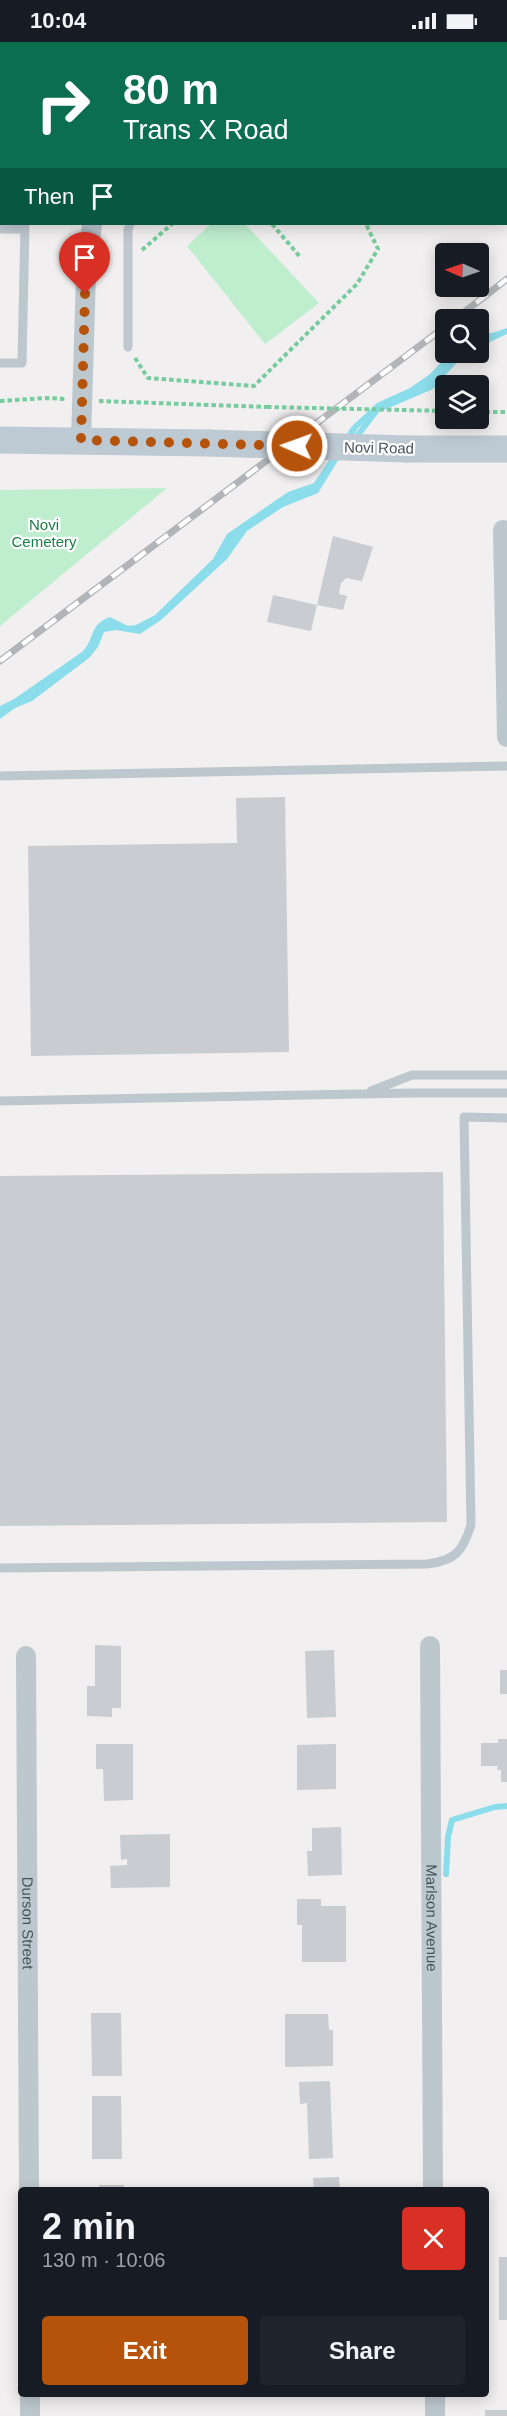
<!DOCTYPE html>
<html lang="en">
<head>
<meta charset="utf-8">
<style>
  :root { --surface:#171b24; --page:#20242c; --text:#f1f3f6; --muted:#9ea1a6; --accent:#b45309 }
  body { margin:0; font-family:Arial,sans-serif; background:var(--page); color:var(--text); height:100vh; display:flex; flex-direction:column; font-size:22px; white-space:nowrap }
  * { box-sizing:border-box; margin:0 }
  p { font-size:20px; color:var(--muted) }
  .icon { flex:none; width:33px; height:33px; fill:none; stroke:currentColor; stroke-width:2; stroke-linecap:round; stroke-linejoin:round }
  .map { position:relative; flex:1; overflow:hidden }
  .panel { position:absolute; left:18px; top:2145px; width:471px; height:210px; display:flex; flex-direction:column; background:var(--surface); border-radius:6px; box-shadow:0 3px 15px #0003 }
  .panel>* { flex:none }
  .top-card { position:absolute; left:0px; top:0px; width:507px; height:183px; box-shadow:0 3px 15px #0003; background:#0b6e4f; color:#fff; overflow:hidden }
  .needle { width:39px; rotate:272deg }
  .tools { position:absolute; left:435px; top:201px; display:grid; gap:12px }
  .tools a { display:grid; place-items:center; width:54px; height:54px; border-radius:6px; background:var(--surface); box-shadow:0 3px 15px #0003; font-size:30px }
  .pin { position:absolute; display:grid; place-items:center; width:51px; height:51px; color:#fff; margin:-62px -26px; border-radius:50% 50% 50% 0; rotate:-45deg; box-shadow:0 0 6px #0007 }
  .pin .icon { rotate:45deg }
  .me { position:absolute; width:66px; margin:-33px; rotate:272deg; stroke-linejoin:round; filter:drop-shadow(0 0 4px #0008) }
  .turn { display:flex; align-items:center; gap:21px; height:126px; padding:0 24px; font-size:27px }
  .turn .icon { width:78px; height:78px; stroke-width:2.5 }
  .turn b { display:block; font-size:42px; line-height:51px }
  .then { display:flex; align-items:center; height:57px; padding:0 24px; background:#0003; gap:12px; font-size:22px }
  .round { display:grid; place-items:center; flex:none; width:63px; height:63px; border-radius:6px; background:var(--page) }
  .overview { display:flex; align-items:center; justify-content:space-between; height:102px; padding:0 24px }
  h1 { font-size:36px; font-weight:700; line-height:45px }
  .action { display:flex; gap:12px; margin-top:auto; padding:12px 24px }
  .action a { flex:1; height:69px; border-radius:6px; background:var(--accent); color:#fff; font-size:24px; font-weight:700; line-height:69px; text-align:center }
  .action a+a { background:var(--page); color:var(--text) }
  .status { display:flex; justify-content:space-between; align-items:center; height:42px; padding:0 30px; background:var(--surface); direction:ltr }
  .status svg { height:16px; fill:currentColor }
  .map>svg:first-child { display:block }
</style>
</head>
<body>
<div class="status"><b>10:04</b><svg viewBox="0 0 49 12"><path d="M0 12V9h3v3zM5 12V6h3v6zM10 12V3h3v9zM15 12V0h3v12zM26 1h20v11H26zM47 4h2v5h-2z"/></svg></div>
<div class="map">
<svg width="507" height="2374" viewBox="0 0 507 2374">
  <rect width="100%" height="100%" fill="#f1efef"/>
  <path fill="#beeece" d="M211,182h34l74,79 -54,41 -78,-98z
    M167,446l-167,138v-136z"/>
  <path fill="#8cddeb" d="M507,286v6l-28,13v-14h13z
    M450,311h19l-7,4 -29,32 -58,25 -17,14 -40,65 -35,14 -36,24 -20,28 -66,61 -21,14 -24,-4 -12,2 -6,15 -9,11 -57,43 -17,7 -15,11v-13l14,-7 68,-47c14,-14 6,-27 28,-35l18,9 8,-1 19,-10 58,-56 14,-25 61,-42 26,-9 38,-57 25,-23 33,-15 20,-14z"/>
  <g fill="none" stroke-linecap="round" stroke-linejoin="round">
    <path stroke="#8cddeb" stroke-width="6" d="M354,398l23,-30
      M446,1832l2,-37 4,-17 43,-13 12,-1"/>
  </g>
  <path fill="#c9ccd1" d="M333,494l40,11 -11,34 -16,-3 -5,5 -2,11 8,2 -4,14 -26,-5z
    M273,553l44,10 -6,26 -44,-9z
    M285,755l4,255 -258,4 -3,-210 209,-3 -1,-45z
    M443,1130l4,350 -447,4v-350z
    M95,1603l26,1v62h-9v9l-25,-1v-30h8z
    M334,1608l2,67 -29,1 -2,-67z
    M500,1628h7v24h-7z
    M498,1697h9v43h-6v-12h-4l1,-4h-17v-23h17z
    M96,1702h37v56l-29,1 -1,-32h-7z
    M336,1702v45l-39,1v-45z
    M341,1785l1,48 -34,1 -1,-25h5v-23z
    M170,1792v53l-59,1 -1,-22 17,-1v-6l-6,1 -1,-25z
    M297,1857h24v7h25v56h-44v-37h-5z
    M91,1971h30l1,63h-30z
    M285,1972h43l1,16h4v36l-48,1z
    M330,2039l3,77 -24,1 -2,-56 -7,1 -1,-22z
    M92,2054h29l1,63h-30z
    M339,2135l1,13h-26l-1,-12z
    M99,2143h25v5h-25z
    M499,2215h8v63h-8z
    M485,2368h22v6h-22z"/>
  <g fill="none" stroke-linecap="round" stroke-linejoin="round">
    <path stroke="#76cc9d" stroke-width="4" stroke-dasharray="4.5 3" stroke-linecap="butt" d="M272,182l29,34
      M142,208l30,-26
      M135,316l13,20 106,8 103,-102 21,-35 -12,-25
      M0,359l47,-3 18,1
      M99,359l168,6
      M478,370h29"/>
    <path stroke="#bdc7ce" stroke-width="9" d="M70,0l1,2
      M187,0l1,2
      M387,0l1,2
      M149,2l2,-2
      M319,2l2,-2
      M497,2l2,-2
      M0,187h25
      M128,305v-117l2,-6
      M0,321h22l3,-139
      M0,734l507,-10
      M371,1049l41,-16h95
      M0,1059l411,-8h96
      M0,1526l427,-4c28,-3 36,-13 44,-39l-7,-408 43,1"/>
    <g stroke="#bdc7ce" stroke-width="20">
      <path d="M233,2l2,-2"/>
      <path d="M0,39h2"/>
      <path d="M81,398l5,-166 6,-50"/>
      <path d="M503,488l4,207"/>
      <path id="s1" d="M430,1604l3,544"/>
      <path id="s2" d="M26,1614l3,534"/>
      <path d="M30,2352v22"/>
      <path d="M435,2352v22"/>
    </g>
    <path stroke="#bdc9d3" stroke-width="27" d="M0,398l209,3
      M407,407h100"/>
    <defs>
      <path id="rail" d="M454,278l53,-41
        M0,619l446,-335"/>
    </defs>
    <use href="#rail" stroke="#b1b5b9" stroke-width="7"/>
    <use href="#rail" stroke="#fff" stroke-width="4.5" stroke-dasharray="14" stroke-linecap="butt"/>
    <path stroke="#76cc9d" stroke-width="4" stroke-dasharray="4.5 3" stroke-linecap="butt" d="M267,365l179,4"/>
    <path stroke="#bdc9d3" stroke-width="27" d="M209,401l198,6"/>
  </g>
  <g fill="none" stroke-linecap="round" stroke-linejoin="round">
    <path stroke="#b45309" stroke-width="10" stroke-dasharray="0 18" d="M85,252l-4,146 216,6"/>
  </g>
  <g text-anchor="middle" stroke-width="4.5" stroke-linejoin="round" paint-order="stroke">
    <g font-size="15" fill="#47535c" stroke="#fff">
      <text transform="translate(379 406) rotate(1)" y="5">Novi Road</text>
      <text dy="5" stroke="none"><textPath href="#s1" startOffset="272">Marlson Avenue</textPath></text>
      <text dy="5" stroke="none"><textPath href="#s2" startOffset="267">Durson Street</textPath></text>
    </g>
    <g font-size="15" fill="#187d45" stroke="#fff">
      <text x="44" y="488">Novi<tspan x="44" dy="17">Cemetery</tspan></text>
    </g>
  </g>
</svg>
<div class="tools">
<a><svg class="needle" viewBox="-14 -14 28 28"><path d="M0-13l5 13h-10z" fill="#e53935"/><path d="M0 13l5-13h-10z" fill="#9ea1a6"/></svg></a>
<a><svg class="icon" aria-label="search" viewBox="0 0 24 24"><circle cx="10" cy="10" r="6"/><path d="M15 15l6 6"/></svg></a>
<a><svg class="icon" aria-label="layers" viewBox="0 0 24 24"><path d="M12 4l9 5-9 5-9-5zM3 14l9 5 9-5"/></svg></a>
</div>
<div class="pin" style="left:85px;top:252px;background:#d93025"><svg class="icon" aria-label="arrive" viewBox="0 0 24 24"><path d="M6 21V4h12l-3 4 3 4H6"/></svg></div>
<svg class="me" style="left:297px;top:404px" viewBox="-20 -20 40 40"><circle r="17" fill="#b45309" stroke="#fff" stroke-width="3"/><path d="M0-11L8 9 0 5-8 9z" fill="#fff"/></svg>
<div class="top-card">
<div class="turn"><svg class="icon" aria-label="right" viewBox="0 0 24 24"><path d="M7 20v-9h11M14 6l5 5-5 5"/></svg><div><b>80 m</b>Trans X Road</div></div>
<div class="then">Then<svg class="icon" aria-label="arrive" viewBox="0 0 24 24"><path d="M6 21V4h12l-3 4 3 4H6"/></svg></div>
</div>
<section class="panel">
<div class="overview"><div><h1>2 min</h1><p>130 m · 10:06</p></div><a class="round" style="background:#d93025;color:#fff"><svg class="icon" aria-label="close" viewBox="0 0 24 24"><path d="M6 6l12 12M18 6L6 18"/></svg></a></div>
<div class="action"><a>Exit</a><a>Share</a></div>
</section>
</div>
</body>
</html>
